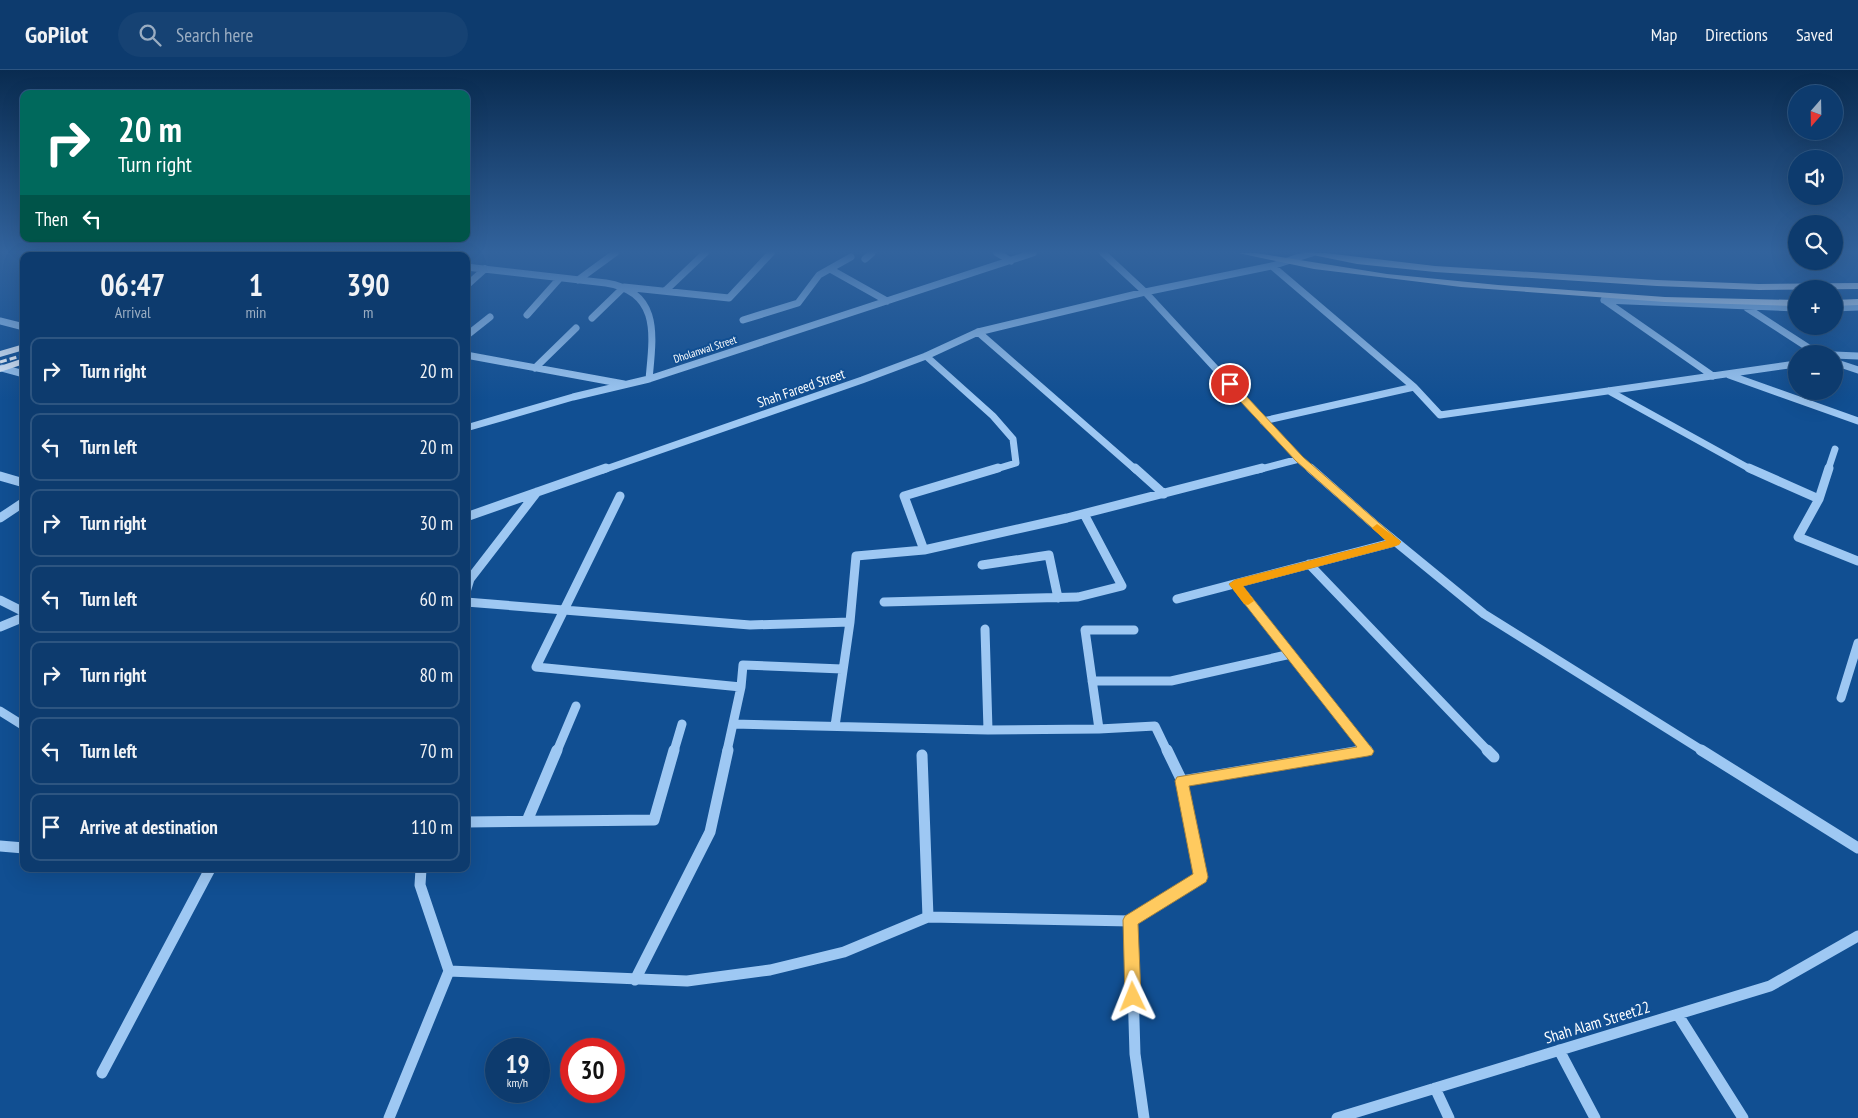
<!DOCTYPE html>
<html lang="en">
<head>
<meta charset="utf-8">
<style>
  :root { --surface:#0d3b6e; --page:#164273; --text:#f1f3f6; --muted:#9aadc2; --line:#2d5581 }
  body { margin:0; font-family:"PT Sans Narrow",sans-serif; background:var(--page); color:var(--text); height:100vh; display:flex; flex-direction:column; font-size:19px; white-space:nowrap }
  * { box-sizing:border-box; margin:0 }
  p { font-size:16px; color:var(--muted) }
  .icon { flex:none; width:28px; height:28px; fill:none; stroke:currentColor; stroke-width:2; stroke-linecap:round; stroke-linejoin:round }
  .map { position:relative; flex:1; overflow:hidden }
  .side { position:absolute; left:20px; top:182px; width:450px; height:620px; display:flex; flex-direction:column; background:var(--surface); border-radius:10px; box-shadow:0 5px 20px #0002,0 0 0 1px var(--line) }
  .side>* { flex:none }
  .banner { position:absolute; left:20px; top:20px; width:450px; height:152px; border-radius:10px; box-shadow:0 5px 20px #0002,0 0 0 1px var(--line); background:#00695c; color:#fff; overflow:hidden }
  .needle { width:32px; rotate:200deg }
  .controls { position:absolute; left:1788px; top:15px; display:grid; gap:10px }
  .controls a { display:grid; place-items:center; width:55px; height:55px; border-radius:50%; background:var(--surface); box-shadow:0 5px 20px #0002,0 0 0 1px var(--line); font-size:25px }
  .speed { position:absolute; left:485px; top:968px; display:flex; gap:10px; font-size:25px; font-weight:700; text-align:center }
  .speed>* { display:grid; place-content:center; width:65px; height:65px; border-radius:50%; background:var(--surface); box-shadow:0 5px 20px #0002,0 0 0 1px var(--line); line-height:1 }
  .speed small { font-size:12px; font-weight:400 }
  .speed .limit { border:8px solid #d22; background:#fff; color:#111 }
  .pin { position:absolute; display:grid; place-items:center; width:42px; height:42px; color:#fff; margin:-21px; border:2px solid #fff; border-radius:50%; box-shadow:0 1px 5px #0007 }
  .me { position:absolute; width:55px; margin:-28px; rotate:358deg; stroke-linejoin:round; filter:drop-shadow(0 0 4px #0008) }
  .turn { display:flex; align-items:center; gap:18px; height:105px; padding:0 15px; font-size:22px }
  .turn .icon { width:65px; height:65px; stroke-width:2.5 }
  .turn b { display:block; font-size:35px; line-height:42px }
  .then { display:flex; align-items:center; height:48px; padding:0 15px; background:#0003; gap:10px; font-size:19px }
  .eta { display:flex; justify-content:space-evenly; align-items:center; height:85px; text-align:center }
  .eta b { font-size:30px; font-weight:700; line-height:35px }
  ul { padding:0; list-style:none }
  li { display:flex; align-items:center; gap:15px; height:68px; margin:0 10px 8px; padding:0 5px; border:2px solid var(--line); border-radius:10px }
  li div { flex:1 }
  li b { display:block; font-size:19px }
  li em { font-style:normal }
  header { display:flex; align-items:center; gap:30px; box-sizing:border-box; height:70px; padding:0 25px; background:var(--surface); border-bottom:1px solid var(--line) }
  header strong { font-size:24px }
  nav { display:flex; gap:28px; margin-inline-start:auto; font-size:18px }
  .search { width:350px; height:45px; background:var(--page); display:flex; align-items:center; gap:12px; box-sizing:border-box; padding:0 18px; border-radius:28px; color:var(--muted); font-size:19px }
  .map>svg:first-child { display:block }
</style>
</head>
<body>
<header>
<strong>GoPilot</strong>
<div class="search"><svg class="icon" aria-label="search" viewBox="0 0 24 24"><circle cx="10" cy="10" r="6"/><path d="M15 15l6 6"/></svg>Search here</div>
<nav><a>Map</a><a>Directions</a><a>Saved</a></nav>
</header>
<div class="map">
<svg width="1858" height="1048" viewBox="0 0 1858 1048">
  <rect width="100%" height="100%" fill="#114f92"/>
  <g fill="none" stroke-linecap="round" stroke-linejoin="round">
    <path stroke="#9ec8f3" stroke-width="7" d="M159,183l16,3
      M314,183l10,3
      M409,183l9,3
      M997,183l14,8
      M1103,183l42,39 154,167 12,11
      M182,186l5,-3
      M865,189l7,-6
      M466,197l140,16c55,9 47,53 43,96
      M830,199l57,32
      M578,210l37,-27
      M466,216l19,-17
      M665,221l40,-38
      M1604,230l192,8
      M1604,230l109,76
      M1747,238l71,46
      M1834,238l24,-1
      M527,245l33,-37
      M592,248l32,-31 105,11 42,-45
      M743,250l55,-17 21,-28 32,-18
      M0,251l24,6
      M978,262l158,138
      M466,266l24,-19
      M466,285l158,29
      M1834,285l24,1
      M926,286l67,60 20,23 3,24 -23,7
      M1834,292l24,8
      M2,298l22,6
      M535,298l41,-40
      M1729,305l129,46
      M1414,317l26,28 356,-51
      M1609,321l143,79
      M1263,351l151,-34 -142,-121
      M466,358l107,-31 76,-18 384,-126
      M603,400l259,-90 64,-24 52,-24 167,-40 127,-26 40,-13
      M1257,400l42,-11
      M1828,400l7,-21"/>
    <path stroke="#9ec8f3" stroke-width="9" d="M1135,398l29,26
      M1310,398l64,56 110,90 219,137
      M1749,398l70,31
      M1829,398l-10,31 -21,38 60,24
      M0,406l24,7
      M620,426l-84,171 205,20
      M466,447l140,-49
      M0,448l24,-16
      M924,480l-20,-54 94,-28
      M1309,494l179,187
      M982,495l67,-10 9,43
      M466,508l4,1 -4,13
      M470,509l67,-87
      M1235,514l132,167
      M1177,529l218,-57
      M0,530l24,12
      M466,532l284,23 100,-3
      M884,532l194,-5 44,-11 -38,-72
      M0,557l24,-10
      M985,559l3,101 111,-1
      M1134,560h-49l14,99 56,-3 12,25
      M1092,611h79l120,-27
      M1841,628l17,-55
      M0,641l24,15
      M733,654l255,6
      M835,656l15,-104 6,-66 68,-6 143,-32 195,-50
      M557,681l19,-45
      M674,681l8,-27
      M727,681l14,-64 2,-22 99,4"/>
    <path stroke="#9ec8f3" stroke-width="11" d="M1167,680l15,31
      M1487,680l7,7
      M1701,680l157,98
      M922,685l6,162
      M527,751l30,-71
      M466,752l188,-2 20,-70
      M0,776l24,2
      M1131,851l70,-44 -19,-96 185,-31
      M449,901l238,10 83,-11 74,-18 84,-35 203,4 4,133 9,64
      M635,910l75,-148 18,-82
      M1678,945l65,103
      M1559,980l36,68
      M102,1003l108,-204
      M1435,1018l14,30
      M389,1048l60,-147 -29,-86 1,-16
      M1337,1048l433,-132 88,-50"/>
    <path fill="#e9f3ff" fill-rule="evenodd" d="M323,183h14l-6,3h-12z
      M375,183h14l-5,3h-12z
      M1238,183h18l131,21 111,11 167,12 131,3v6l-131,-4 -204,-15 -147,-18z
      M1303,183h22l110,13 222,14 102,4 99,-1v6l-99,1 -102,-4 -222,-14 -78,-8z
      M1858,229v6l-24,1v-6z
      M24,274v6l-24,7v-6z
      M24,288v6l-24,8v-6z"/>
    <path stroke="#fff" stroke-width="3" stroke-dasharray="7 3" stroke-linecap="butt" d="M335,186l8,-3
      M348,186l9,-3
      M0,292l24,-7"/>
  </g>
  <linearGradient id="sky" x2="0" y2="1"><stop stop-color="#092b50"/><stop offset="0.55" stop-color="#32639d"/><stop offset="1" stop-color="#32639d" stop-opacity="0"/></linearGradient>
  <rect width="1858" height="330" fill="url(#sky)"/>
  <path fill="#ffca5f" stroke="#a6833e" d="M1230,311l3,1 70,75 98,85 -6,4 -152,40 131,165 -2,4 -4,1 -179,30 19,91 -2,5 -68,42 3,73 -2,5 -6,3 -5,-3 -3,-5 -2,-77 2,-4 68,-42 -18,-93 2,-4 180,-30 -128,-163 6,-4 152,-39 -91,-80 -70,-75v-4z"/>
  <path fill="#f59e0b" d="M1377,454l22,16 2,2 -2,3 -156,41 11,15 -6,4 -4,-1 -15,-20 6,-4 151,-39 -14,-13z"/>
  <g text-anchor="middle" stroke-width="4" stroke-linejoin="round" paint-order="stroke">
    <g font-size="11" fill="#fff" stroke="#114f92">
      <text transform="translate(705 279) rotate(-18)" y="4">Dholanwal Street</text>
    </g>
    <g font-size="14" fill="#fff" stroke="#114f92">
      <text transform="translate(801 318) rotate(-19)" y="5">Shah Fareed Street</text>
    </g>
    <g font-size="16" fill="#fff" stroke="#114f92">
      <text transform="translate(1597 952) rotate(-17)" y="6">Shah Alam Street22</text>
    </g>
  </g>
</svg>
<div class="controls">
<a><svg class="needle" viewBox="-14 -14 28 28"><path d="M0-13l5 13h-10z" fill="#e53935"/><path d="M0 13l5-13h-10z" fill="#9aadc2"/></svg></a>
<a><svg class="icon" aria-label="sound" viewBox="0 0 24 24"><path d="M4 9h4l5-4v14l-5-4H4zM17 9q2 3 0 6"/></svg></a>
<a><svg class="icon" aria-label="search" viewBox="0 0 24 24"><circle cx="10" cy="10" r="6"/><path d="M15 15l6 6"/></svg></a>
<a>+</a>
<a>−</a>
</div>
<div class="speed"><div>19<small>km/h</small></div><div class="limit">30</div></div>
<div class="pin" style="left:1230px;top:314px;background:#d93025"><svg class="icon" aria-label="arrive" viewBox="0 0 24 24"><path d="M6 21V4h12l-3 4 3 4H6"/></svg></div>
<svg class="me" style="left:1133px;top:927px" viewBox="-20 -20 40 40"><path d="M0-17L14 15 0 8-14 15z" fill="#ffca5f" stroke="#fff" stroke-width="4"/></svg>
<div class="banner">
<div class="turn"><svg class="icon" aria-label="right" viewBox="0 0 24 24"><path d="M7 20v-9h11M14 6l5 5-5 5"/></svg><div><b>20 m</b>Turn right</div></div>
<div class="then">Then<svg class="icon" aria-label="left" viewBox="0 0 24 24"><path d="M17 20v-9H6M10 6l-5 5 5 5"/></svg></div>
</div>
<section class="side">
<div class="eta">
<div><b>06:47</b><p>Arrival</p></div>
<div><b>1</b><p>min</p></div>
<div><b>390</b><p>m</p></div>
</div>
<ul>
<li><svg class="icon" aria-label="right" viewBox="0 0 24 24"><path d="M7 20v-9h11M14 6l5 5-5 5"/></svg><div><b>Turn right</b></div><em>20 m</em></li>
<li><svg class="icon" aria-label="left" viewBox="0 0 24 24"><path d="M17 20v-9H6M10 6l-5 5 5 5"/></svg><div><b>Turn left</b></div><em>20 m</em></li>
<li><svg class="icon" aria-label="right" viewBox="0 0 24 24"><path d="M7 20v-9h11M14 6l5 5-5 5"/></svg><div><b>Turn right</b></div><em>30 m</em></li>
<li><svg class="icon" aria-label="left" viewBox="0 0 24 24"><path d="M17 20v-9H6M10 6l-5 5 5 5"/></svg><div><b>Turn left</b></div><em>60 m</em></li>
<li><svg class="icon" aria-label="right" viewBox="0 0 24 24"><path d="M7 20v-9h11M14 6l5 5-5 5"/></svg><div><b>Turn right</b></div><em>80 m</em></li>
<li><svg class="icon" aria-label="left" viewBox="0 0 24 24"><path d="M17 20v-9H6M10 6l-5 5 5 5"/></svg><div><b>Turn left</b></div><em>70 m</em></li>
<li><svg class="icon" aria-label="arrive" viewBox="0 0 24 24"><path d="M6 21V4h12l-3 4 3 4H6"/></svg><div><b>Arrive at destination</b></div><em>110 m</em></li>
</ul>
</section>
</div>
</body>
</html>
